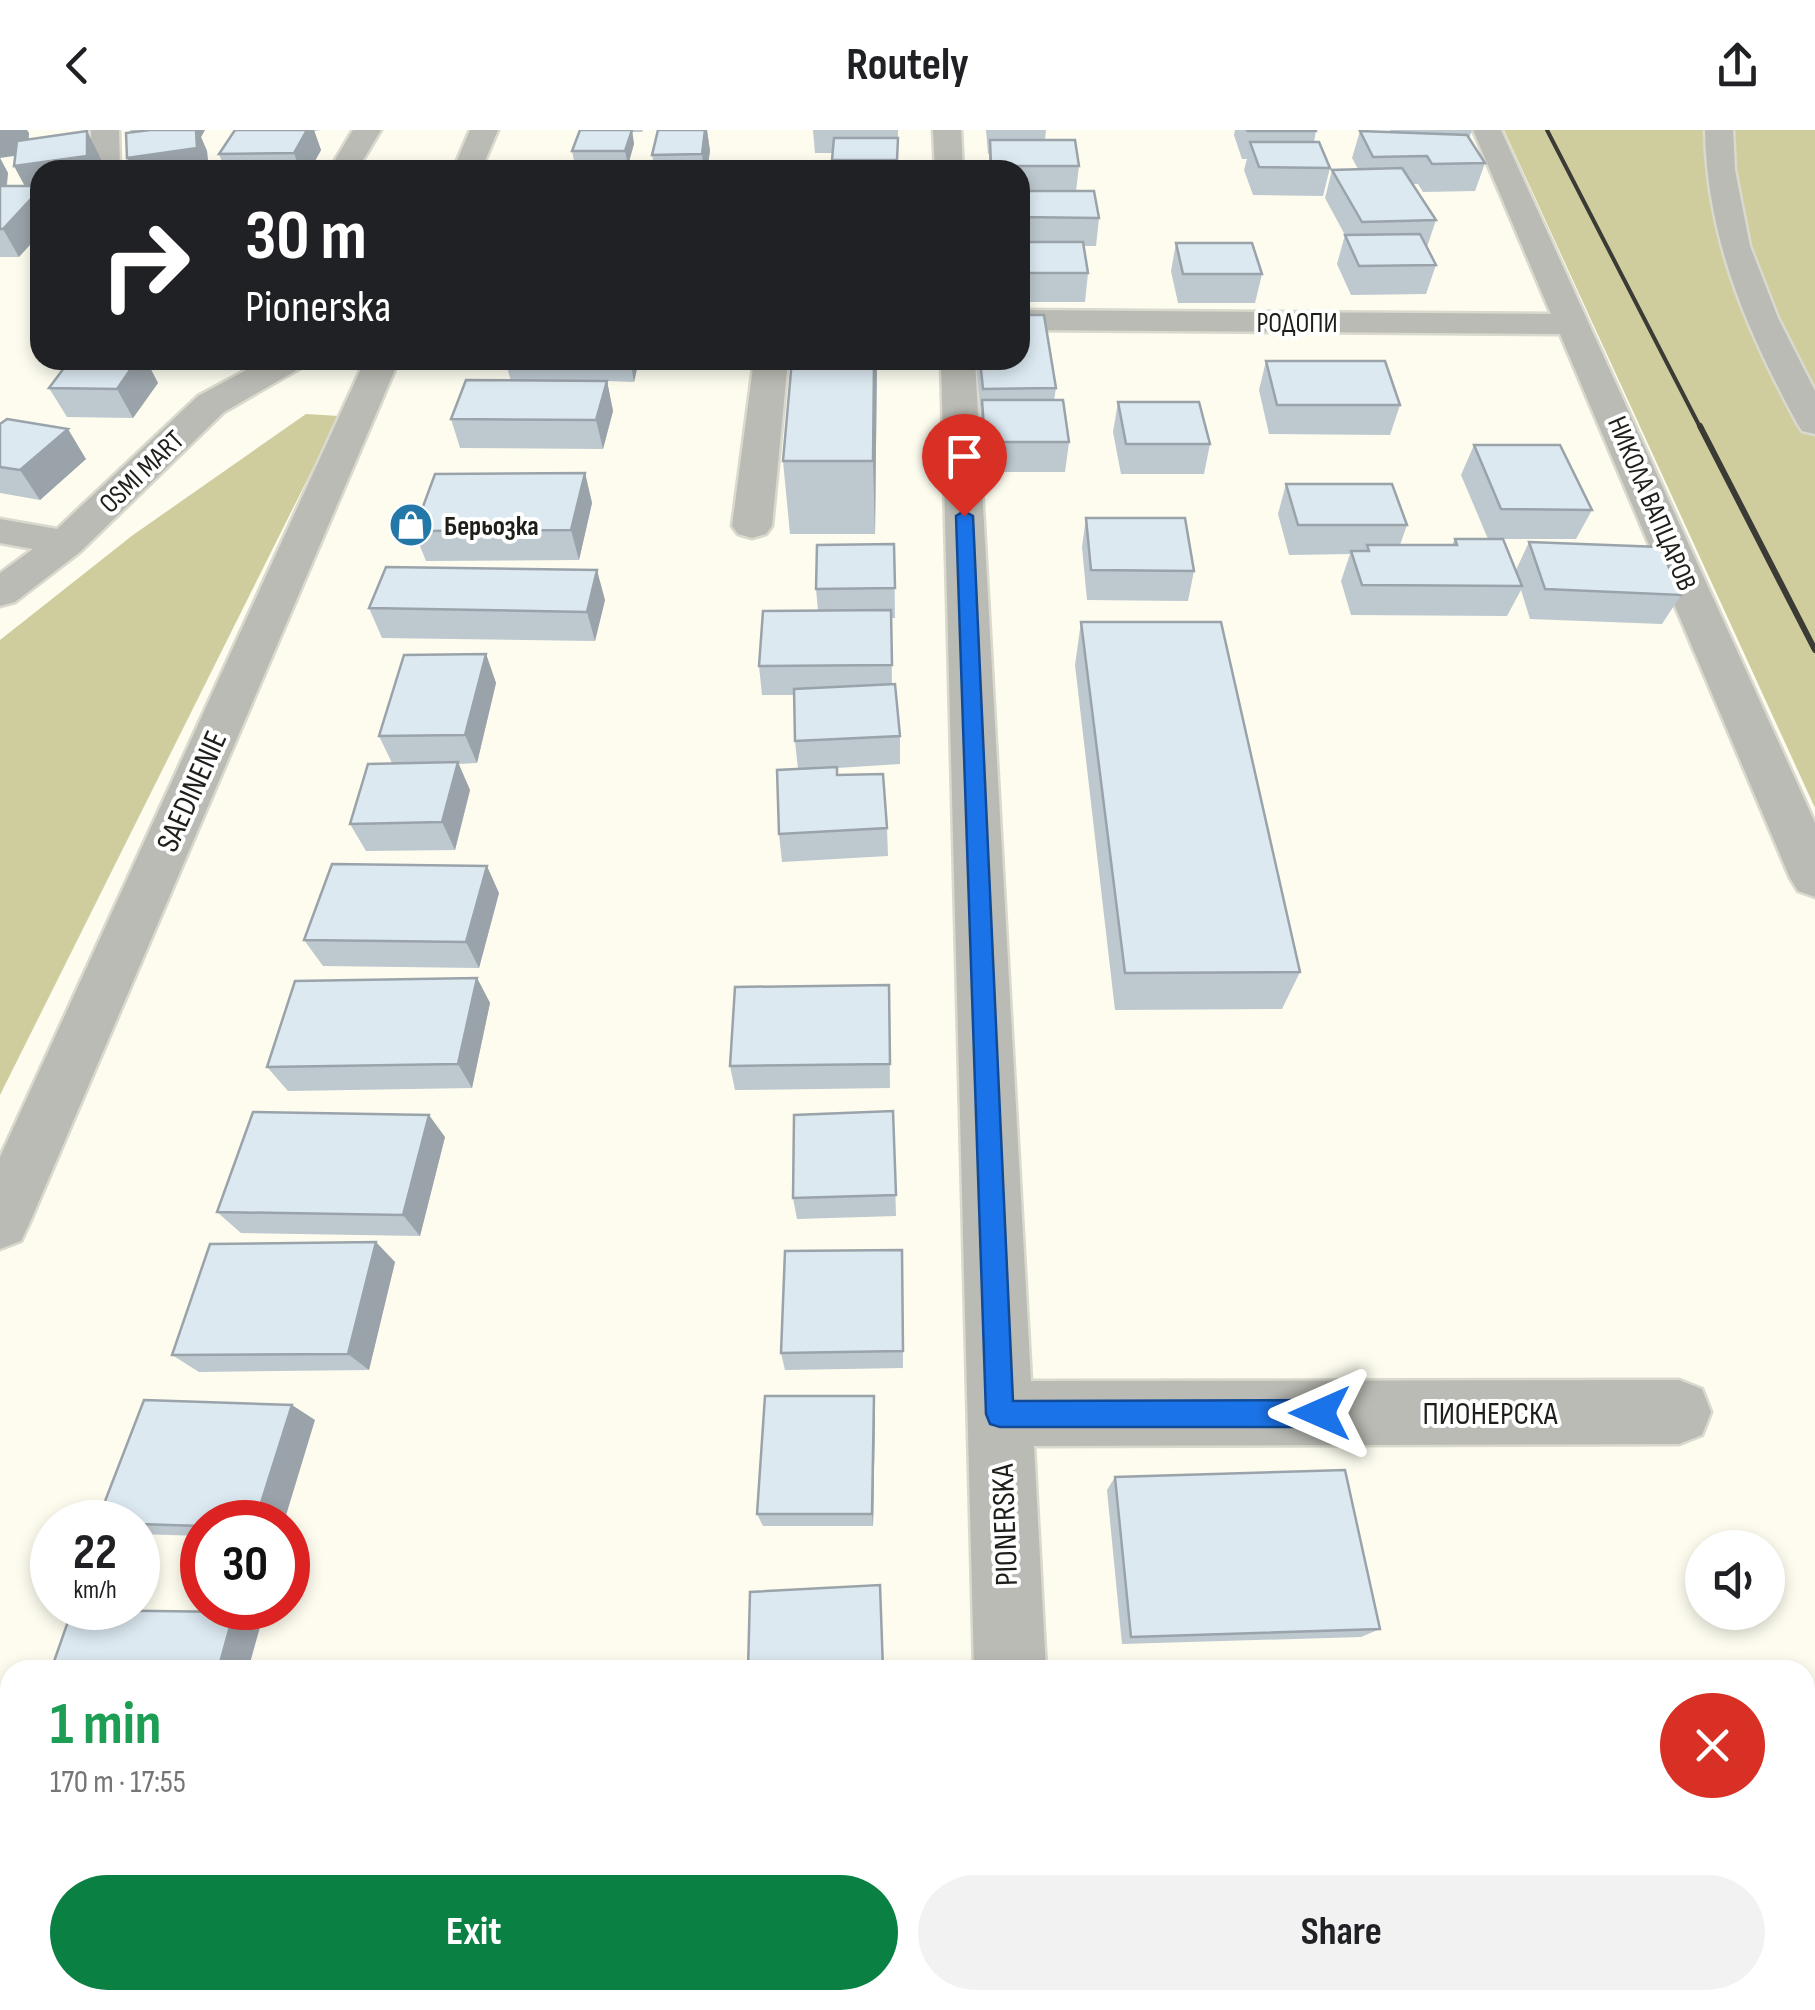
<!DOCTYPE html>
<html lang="en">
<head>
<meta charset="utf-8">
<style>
  :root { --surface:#fff; --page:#f2f2f2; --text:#202124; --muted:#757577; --accent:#0b8043 }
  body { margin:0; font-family:"Sofia Sans Condensed",sans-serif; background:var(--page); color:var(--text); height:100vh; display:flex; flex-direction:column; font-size:38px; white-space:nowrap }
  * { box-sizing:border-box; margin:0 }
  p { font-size:32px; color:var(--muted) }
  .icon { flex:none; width:55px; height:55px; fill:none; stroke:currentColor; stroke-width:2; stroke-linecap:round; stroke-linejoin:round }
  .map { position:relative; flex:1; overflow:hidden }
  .panel { position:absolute; left:0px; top:1530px; width:1815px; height:350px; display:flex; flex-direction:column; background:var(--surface); border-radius:30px 30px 0 0; box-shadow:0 5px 15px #0003 }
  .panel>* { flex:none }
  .banner { position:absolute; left:30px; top:30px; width:1000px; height:210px; border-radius:30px; box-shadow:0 5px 15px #0003; background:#202124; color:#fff; overflow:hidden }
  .fabs { position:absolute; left:1685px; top:1400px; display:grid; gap:20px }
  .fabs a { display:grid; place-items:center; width:100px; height:100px; border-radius:50%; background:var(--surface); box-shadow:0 5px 15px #0003; font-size:50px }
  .speed { position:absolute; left:30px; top:1370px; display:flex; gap:20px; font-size:50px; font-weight:700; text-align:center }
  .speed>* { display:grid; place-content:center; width:130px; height:130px; border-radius:50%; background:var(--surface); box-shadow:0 5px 15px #0003; line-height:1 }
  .speed small { font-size:25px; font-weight:400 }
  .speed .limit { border:15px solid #d22; background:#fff; color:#111 }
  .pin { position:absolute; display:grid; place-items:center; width:85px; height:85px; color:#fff; margin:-102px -42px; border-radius:50% 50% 50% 0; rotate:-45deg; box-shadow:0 0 10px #0007 }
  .pin .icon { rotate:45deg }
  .me { position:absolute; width:110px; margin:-55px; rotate:270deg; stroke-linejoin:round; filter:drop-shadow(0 0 8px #0008) }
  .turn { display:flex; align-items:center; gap:35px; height:210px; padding:0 50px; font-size:45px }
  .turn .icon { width:130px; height:130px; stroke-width:2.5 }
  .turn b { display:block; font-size:70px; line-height:85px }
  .round { display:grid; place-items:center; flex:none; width:105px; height:105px; border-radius:52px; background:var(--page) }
  .headline { display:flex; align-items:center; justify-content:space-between; height:170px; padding:0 50px }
  h1 { font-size:60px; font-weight:700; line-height:75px; color:#1e9e55 }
  .cta { display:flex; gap:20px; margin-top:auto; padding:20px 50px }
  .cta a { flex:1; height:115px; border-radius:60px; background:var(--accent); color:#fff; font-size:40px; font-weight:700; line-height:115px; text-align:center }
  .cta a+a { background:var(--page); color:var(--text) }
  header { display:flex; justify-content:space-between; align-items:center; height:130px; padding:0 50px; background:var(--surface); font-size:45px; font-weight:700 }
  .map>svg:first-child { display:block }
</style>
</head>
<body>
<header><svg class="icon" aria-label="back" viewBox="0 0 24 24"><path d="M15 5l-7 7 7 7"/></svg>Routely<svg class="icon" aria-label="share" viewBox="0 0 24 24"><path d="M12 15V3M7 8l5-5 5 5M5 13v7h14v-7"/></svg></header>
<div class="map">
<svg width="1815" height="1880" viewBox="0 0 1815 1880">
  <rect width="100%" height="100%" fill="#fdfcef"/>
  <path fill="#cfcd9e" d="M1504,0h311v678z
    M306,284l33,2 -339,679v-455l133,-105z"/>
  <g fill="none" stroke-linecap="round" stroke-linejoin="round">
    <defs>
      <path id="minor" d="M91,0h28l1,40h-28z
        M353,0h28l-24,40h-28z
        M470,0h28l-17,40h-28z
        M933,0h28l2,40h-28z
        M1473,0h28l314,693v74l-17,-6 -8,-13 -230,-544 -540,-4v-20l531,4z
        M1705,0h28l2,40 15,76 28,72 37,73v43l-13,-3 -5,-8c-51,-94 -90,-185 -92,-293z
        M265,230h42l-5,7 -78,45 -144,140 -65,50 -15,4v-33l33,-24 -33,-6v-24l57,10 141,-133z
        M365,230h34l-369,862 -9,19 -21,8v-92z
        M754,230h34l-16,166 -6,8 -14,4 -14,-4 -6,-8z
        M941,230h34l56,1021 648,-1 23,9 9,23 -9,23 -23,9 -645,2 12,224h-72z
        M982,1870h82v10h-82z"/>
    </defs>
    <use href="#minor" stroke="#d9d9cd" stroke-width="5"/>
    <use href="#minor" fill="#bbbbb5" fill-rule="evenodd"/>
    <path stroke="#3b3b35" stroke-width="4" d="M1547,0l154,299"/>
    <path stroke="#3b3b35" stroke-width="6" d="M1700,296l115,224"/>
  </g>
  <path fill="#bdc8cf" d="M0,0h27l2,9 58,-8 14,28 -61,11 -21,87h-19v-99l8,15 -1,13h18l-10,-30z
    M130,0h75l-4,7 6,14 1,13h15l-4,-10 16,-24h87l-8,1 7,19 -11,20h-178l-5,-12 5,-25z
    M580,0h63l-1,2h-10l2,12 -6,21h-53l-3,-14z
    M658,0h49l3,21 -3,19h-52l-3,-15z
    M813,0h85v40h-66l1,-17h-18z
    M986,0h60l-1,10 34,26 -3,25 23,27 -3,28h-12l4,27 -3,29h-65v-132h-31v-16h-1z
    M1235,0h81l-2,12 16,26 -7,28 -70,-1 -9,-25 3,-11h-5l-8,-24z
    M1390,0h82l-3,9 16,24 -10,28 -52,1 -5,-8h-6l24,36 -9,27 9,18 -10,29 -75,1 -14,-31 8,-29 -20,-37 7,-28 26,-1 -6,-11 8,-27 31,1z
    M1176,113l86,31 -7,29h-77l-7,-32z
    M70,230h107l-3,5 -26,-1 10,19 -25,35 -66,-1 -18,-29z
    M505,230h134l-5,22 -27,-1 6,30 -10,38 -143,-1 -9,-29 60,-38z
    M792,230h85l-2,174h-85l-7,-73z
    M976,230h44l36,28 -2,12 15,42 -4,30h-82l-3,-42 1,-15z
    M1266,231l134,44 -10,30 -121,-1 -10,-44z
    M1118,272l92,42 -6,30h-83l-8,-42z
    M0,294l86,35 -46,41 -40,-7z
    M1474,315l118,65 -16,29h-88l-27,-64z
    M585,343l7,30 -13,57 -153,1 -12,-30z
    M1286,354l121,41 -7,20h52l3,-6 61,31 13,-28 152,53 -19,29 -132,-5 -9,-29 -14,26 -156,-1 -10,-34 9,-27 -61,1 -11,-41z
    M1086,388l108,53 -6,30 -101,-1 -5,-53z
    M894,414l1,74h-4l1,66 8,52v28l-63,4 1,7 49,53 1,28 -106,6 -3,-28 19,-65 -3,-28 -1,-46h-32l-3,-29 59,-55 -2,-22z
    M605,470l-10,41 -213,-3 -13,-30z
    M1081,492l219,350 -18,37 -167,1 -40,-345z
    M486,524l10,29 -19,80 -19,1 12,26 -15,60 -89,1 -16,-27 42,-61 -13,-27z
    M499,763l-20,75 -156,-2 -19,-26z
    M477,848l13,25 -18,85 -184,3 -21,-24z
    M889,855l1,103 -155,2 -5,-24z
    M893,981l3,105 -99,3 -4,-21z
    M445,1007l-25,99 -179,-3 -24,-21z
    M902,1120l1,118 -118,2 -4,-17z
    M395,1132l-26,108 -170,2 -27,-17z
    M874,1266l1,16 -2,114h-110l-6,-12z
    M315,1290l-113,102v14l-64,-2v-12z
    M1115,1347l265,152 -19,8 -239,7 -15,-154z
    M0,1821h10v49h609l-1,10h-618z
    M1805,1839h10v41h-311l-3,-10h304z"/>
  <path fill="#9aa3a9" d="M0,0h27l2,3 -1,21 -28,4z
    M196,0h9l-4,7 6,14 2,19h-77l-5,-12z
    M307,0h7l7,20 -11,20h-10l-6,-17z
    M632,0l2,14 -6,21 -3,-14z
    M705,0h2l3,21 -3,19h-3l-2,-16z
    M87,1l14,28v11h-61v64l-21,23 -16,-28 26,-35 -15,-28z
    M0,28l8,15 -3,25 -5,1z
    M137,230h9l12,23 -25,35 -16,-29z
    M630,230h9l-5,22z
    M874,230h3l-2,174 -2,-73z
    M607,251l6,30 -10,38 -7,-29z
    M68,299l18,30 -46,41 -20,-30z
    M585,343l7,30 -13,57 -8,-30z
    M597,440l8,30 -10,41 -8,-29z
    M486,524l10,29 -19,80 -12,-28z
    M458,632l12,28 -15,60 -13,-28z
    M487,736l12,27 -20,75 -13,-26z
    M477,848l13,25 -18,85 -14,-24z
    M429,985l16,22 -25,99 -17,-21z
    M376,1112l19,20 -26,108 -21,-16z
    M874,1266l1,16 -2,114 -1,-12z
    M292,1275l23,15 -31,102h-29z
    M234,1482l28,8 -14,50h-30z
    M295,1870h36l-29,10h-9z
    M600,1870h19l-1,10h-33z"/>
  <path fill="#dce9f1" stroke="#9aa3a9" stroke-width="2.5" d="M150,0h46l1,18 -70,10 -1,-25z
    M235,0h72l-13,23 -75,1z
    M580,0h52l-7,21h-53z
    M658,0h47l-3,24 -50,1z
    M1247,0h69v1h-68z
    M87,1v25l-73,10 3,-25z
    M1360,1l107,4 18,28 -53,1 -5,-8 -54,1z
    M834,8h64l-1,22h-65z
    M990,10h85l4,26h-88z
    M1250,12h69l11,26 -71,-1z
    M159,33l111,1 -4,6h-113z
    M1402,38l34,52 -74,2 -30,-52z
    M0,56h40v3l-37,40h-3z
    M1020,61h74l5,27 -79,-1z
    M1420,104l16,31 -77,1 -14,-31z
    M1020,112h63l5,31h-68z
    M1176,113h76l10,31h-79z
    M1020,185h24l12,73 -73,1 -3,-29h40z
    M70,230h67l-20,29 -68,-1z
    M792,230h82l-1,101h-90z
    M1266,231h119l15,44h-123z
    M466,250l141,1 -11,39 -145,-1z
    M982,270h81l6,42h-84z
    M1118,272h81l11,42h-84z
    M7,289l61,10 -48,41 -20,-3v-43z
    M1474,315h86l32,65 -91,-1z
    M585,343l-14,57 -157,1 21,-57z
    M1286,354h106l15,41h-109z
    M1086,388h99l9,53 -103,-1z
    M1455,409h48l19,47 -160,-1 -11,-34h18l-2,-6h90z
    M1529,412l131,5 21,48 -136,-6z
    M894,414l1,44 -79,1 1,-44z
    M386,437l211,3 -10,42 -218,-4z
    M891,480l1,55 -133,1 4,-55z
    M1081,492h140l79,350 -175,1z
    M486,524l-21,81 -86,1 25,-81z
    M895,554l5,52 -105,5 -1,-52z
    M458,632l-16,60 -92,2 18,-60z
    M837,637v8l46,-1 4,54 -108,6 -2,-64z
    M332,734l155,2 -21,76 -162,-2z
    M477,848l-19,86 -191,3 28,-86z
    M889,855l1,79 -160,2 5,-79z
    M893,981l3,84 -103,3 1,-83z
    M253,982l176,3 -26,100 -186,-3z
    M376,1112l-28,112 -176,1 38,-111z
    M902,1120l1,101 -122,2 4,-102z
    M765,1266h109l-2,118h-115z
    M144,1270l148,5 -37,117h-53v4l-64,-2v-2h-41z
    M1345,1340l35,159 -249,8 -16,-160z
    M880,1455l3,85h-135l2,-78z
    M72,1480l162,2 -16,58h-167z
    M0,1834h10v36h285l-2,10h-293z
    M1815,1855v25h-259l-3,-10h252v-14z"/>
  <path fill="#1a73e8" stroke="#114b97" stroke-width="2.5" d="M964,381l9,5 40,885 307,-1 9,4 4,9 -4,10 -9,4h-320l-10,-3 -4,-10 -30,-898z"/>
  <defs>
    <symbol id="shop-disc" viewBox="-11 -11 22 22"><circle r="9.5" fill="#2478a8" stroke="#fff"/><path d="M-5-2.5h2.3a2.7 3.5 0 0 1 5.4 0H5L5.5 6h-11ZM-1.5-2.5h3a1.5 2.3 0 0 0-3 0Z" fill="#fff"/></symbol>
  </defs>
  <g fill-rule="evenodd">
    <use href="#shop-disc" x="386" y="370" width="50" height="50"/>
  </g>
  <g text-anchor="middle" stroke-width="8" stroke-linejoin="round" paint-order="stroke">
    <g font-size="28" fill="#1f1f1a" stroke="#fff">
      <text x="1297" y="202">РОДОПИ</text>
      <text transform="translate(141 341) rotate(-44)" y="10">OSMI MART</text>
      <text transform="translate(1653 373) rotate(67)" y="10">НИКОЛА ВАПЦАРОВ</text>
    </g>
    <g font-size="28" font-weight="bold" fill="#1f1f1a" stroke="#fff" text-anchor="start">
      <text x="444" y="405">Берьозка</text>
    </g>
    <g font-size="32" fill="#1f1f1a" stroke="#fff">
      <text transform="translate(191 661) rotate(-66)" y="11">SAEDINENIE</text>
      <text x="1490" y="1294">ПИОНЕРСКА</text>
      <text transform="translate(1004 1395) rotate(-92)" y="11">PIONERSKA</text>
    </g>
  </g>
</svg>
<div class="fabs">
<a><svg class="icon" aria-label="sound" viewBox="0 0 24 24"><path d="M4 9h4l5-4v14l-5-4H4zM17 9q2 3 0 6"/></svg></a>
</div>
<div class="speed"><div>22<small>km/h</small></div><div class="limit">30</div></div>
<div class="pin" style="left:964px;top:386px;background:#d93025"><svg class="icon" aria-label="arrive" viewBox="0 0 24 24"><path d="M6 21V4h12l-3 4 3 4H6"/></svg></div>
<svg class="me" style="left:1320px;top:1283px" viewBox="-20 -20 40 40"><path d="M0-17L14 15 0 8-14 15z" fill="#1a73e8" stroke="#fff" stroke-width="4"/></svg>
<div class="banner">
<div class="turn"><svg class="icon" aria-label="right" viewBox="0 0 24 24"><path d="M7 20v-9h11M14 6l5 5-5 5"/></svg><div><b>30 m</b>Pionerska</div></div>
</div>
<section class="panel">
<div class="headline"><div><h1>1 min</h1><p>170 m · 17:55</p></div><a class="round" style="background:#d93025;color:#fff"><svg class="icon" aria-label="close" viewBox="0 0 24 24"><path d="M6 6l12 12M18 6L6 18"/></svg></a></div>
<div class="cta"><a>Exit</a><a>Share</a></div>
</section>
</div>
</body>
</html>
